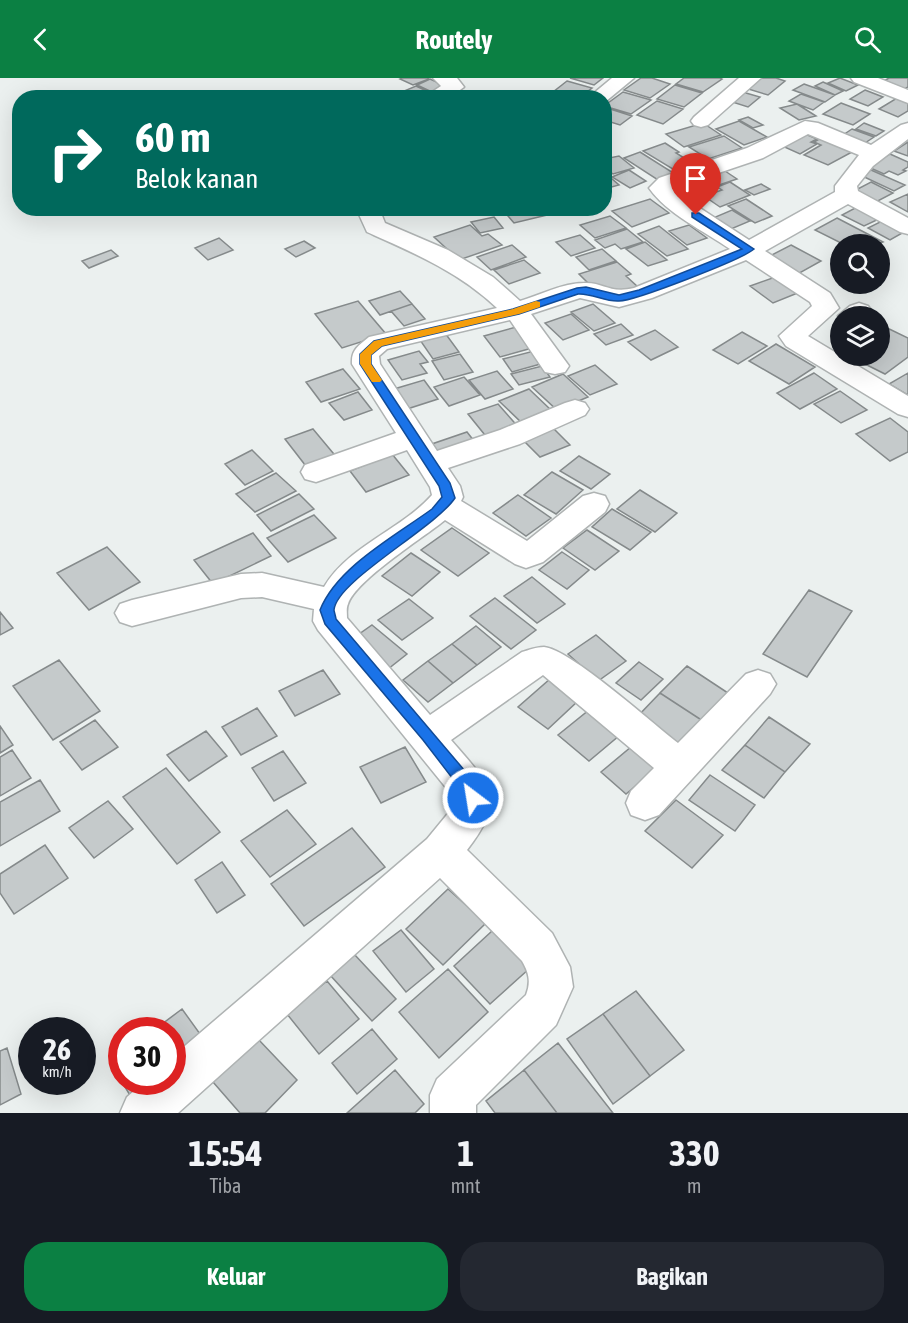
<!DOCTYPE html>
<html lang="id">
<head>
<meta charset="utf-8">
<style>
  :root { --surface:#171b24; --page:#242831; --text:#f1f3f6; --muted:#9ea1a6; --accent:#0b8043 }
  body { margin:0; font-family:"Asap Condensed",sans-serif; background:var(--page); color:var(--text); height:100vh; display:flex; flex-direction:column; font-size:22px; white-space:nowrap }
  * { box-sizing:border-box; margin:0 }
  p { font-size:20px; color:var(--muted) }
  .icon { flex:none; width:33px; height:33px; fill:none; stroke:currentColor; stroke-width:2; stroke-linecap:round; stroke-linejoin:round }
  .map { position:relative; height:1035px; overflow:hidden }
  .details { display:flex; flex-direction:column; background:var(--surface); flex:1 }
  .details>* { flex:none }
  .top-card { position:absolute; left:12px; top:12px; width:600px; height:126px; border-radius:24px; box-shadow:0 6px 24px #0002; background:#00695c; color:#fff; overflow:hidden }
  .tools { position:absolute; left:830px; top:156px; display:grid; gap:12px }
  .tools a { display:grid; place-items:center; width:60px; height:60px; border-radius:50%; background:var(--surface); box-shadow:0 6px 24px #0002; font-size:30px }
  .speed { position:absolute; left:18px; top:939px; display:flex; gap:12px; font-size:30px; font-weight:700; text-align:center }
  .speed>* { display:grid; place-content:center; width:78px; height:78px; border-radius:50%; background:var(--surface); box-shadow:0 6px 24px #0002; line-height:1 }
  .speed small { font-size:15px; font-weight:400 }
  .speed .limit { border:9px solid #d22; background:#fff; color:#111 }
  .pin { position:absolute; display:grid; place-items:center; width:51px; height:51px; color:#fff; margin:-62px -26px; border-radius:50% 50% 50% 0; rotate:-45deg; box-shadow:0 0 6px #0007 }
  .pin .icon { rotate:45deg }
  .me { position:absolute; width:66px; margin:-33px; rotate:329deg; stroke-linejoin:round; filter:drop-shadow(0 0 4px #0008) }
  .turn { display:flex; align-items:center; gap:21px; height:126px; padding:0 24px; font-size:27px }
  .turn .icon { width:78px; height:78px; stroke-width:2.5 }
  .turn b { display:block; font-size:42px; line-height:51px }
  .eta { display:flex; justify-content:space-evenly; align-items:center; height:102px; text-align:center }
  .eta b { font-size:36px; font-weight:700; line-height:42px }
  .primary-button { display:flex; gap:12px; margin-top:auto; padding:12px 24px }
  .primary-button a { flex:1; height:69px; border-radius:24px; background:var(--accent); color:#fff; font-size:24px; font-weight:700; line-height:69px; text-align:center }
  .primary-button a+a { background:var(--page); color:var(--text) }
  header { display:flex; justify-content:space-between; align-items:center; height:78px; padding:0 24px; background:var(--accent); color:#fff; font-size:27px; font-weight:700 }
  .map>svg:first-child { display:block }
</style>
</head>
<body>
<header><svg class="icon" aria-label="back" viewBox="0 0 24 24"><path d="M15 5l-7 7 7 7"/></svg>Routely<svg class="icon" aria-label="search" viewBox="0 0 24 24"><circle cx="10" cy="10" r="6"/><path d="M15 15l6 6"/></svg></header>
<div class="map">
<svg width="908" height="1035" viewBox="0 0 908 1035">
  <rect width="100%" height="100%" fill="#ebf0ef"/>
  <path fill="#c5cacb" stroke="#858a8b" stroke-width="1.5" d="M402,0h25l2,1 -16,6 -13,-6z
    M570,0h33l-9,7z
    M641,0h11l18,6 -20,14 -26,-8z
    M684,0h36l2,1 -19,13 -27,-8z
    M758,0h18l9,3 -17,14 -23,-7z
    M840,0l18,7 -12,6 -18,-8z
    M889,0h19v9l-5,3 -21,-8z
    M430,1l18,8 -14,6 -17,-8z
    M567,3l25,7 -13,10 -31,-2z
    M823,4l20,9 -8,4 -20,-9z
    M804,6l31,11 -10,7 -32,-12z
    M675,7l27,8 -18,14 -27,-8z
    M416,8l17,8 -10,4h-18l-8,-4z
    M865,12l18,7 -15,9 -18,-7z
    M739,13l21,6 -12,10 -22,-7z
    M623,14l28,8 -20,14 -27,-8z
    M801,16l23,8 -11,8 -24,-9z
    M897,20l11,4v9l-10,6 -19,-8z
    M657,23l26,8 -20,15 -26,-9z
    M841,25l29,11 -17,11 -30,-11z
    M797,26l19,12 -17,4 -19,-12z
    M604,29l28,9 -12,9 -16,-5z
    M748,39l15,8 -10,3 -14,-8z
    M739,43l28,16 -23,8 -28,-16z
    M703,45l18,12 -37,12 -18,-13z
    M864,45l20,8 -8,5 -20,-7z
    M852,51l22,8 -12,8 -22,-8z
    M803,55l14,6 -6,3 6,2 -17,10 -20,-9z
    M724,58l18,12 -34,11 -19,-12z
    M821,60l31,14 -24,13 -24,-10 17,-10 -7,-3z
    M908,64v14l-14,-5z
    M665,65l14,9 -3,1 18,11 -18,7 -33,-20z
    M640,74l35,22 -17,6 -34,-22z
    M890,76l18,8v5l-5,3 3,1 -8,4 -9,-4 -5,3 -18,-8z
    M619,78l15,12 -21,6 -9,-7v-8z
    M629,92l17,11 -16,7 -18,-11z
    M871,92l34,15 -11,6 -34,-16z
    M725,93l12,8 -24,8 -12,-8z
    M604,94l15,13 -15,4z
    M730,104l20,13 -30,12 -16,-11 18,-6 -5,-3z
    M871,104l22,11 -19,10 -22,-11z
    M761,106l9,5 -16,6 -9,-5z
    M908,116v18l-18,-10z
    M650,121l19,14 -37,14 -20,-16z
    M746,121l26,17 -17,7 -27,-17z
    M857,129l22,12 -15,7 -22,-11z
    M541,130l6,7 -33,8 -12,-14z
    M732,132l18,11 -19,8 -18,-11z
    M610,138l16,12 -31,10 -15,-13z
    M494,139l9,11 -23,5 -9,-11z
    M837,140l46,24 -5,2h-35l-28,-14z
    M882,143l22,11 -14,8 -22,-12z
    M470,147l12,11 6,-2 14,11 -43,15 -25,-23z
    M689,147l18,13 -20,7 -18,-14z
    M659,148l29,23 -21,7 -29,-22z
    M627,151l16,13 -22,7 -6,-5 -10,4 -10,-8z
    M580,157l15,13 -24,8 -15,-14z
    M219,160l14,12 -25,10 -13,-12z
    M304,163l11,7 -19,9 -11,-8z
    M645,164l22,18 -19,6 -22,-17z
    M512,167l14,12 -35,13 -14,-13z
    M791,167l30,16 -25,14 -30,-17z
    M602,171l14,12 -27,9 -13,-13z
    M111,172l7,6 -29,12 -7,-7z
    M524,182l16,13 -31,11 -15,-14z
    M617,184l14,12 -5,2 13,12 -28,9 -18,-9 -14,-14z
    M778,198l22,16 -27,11 -23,-17z
    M400,213l12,13 -32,11 -11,-14z
    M358,223l28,33 -44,14 -27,-34z
    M412,226l13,15 -21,7 -13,-15z
    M593,226l22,19 -21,8 -23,-19z
    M571,236l18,16 -26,10 -18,-17z
    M621,246l12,11 -27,10 -12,-11z
    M879,246l29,14v19l-23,17 -36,-18h30z
    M516,249l16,21 -32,9 -16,-21z
    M655,252l23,17 -27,13 -23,-18z
    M742,254l25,14 -29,18 -25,-14z
    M445,255l14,19 -26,7 -13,-19z
    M776,266l39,23 -26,17 -40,-23z
    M419,273l9,11 -8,2 7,9 -25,7 -14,-20z
    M534,273l10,12 -32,9 -9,-13z
    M460,276l13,18 -29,8 -12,-19z
    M595,287l22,19 -27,11 -22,-19z
    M542,288l8,11 -31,8 -8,-11z
    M343,291l17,20 -39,13 -15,-20z
    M497,293l16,18 -28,10 -16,-19z
    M814,295l23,16 -37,20 -23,-16z
    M908,295v22l-19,-11z
    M563,296l25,23 -31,13 -25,-23z
    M464,299l16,18 -31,11 -15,-19z
    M424,302l14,19 -31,10 -13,-20z
    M529,311l23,22 -30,12 -23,-22z
    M840,313l27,19 -26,13 -27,-19z
    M358,314l14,18 -28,10 -15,-17z
    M498,326l22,25 -31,11 -21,-26z
    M890,340l18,14v20l-18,9 -34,-27z
    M552,349l18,18 -30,12 -18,-18z
    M313,351l25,30 -29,11 -24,-31z
    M467,354l11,14 -42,14 -10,-14z
    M252,372l21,21 -28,14 -20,-21z
    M392,376l17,21 -43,17 -16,-21z
    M579,378l31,18 -19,15 -31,-18z
    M552,394l31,18 -27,24 -32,-19z
    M276,395l20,18 -41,21 -19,-18z
    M640,412l37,23 -22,19 -38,-23z
    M299,416l15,15 -43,22 -14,-16z
    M518,417l33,23 -25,18 -33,-23z
    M612,431l39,23 -21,18 -38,-23z
    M314,437l22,23 -48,24 -21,-24z
    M452,450l37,25 -31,23 -37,-26z
    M587,452l32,21 -24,19 -32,-22z
    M253,455l18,23 -58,28 -19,-24z
    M107,469l33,35 -51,28 -32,-37z
    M562,474l27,18 -22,19 -28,-19z
    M411,475l29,19 -28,24 -30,-20z
    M532,499l33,27 -28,19 -33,-27z
    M809,512l43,21 -45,66 -44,-23z
    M495,520l41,32 -25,19 -41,-33z
    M409,521l24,19 -31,22 -24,-20z
    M0,534l13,16 -13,7z
    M372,547l35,29 -19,15 -36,-30z
    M476,548l25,21 -24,18 -25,-21z
    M596,557l30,26 -28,20 -30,-27z
    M452,566l25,21 -24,18 -25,-22z
    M59,582l41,51 -47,29 -40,-54z
    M428,583l25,22 -25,19 -25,-22z
    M639,584l24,17 -22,21 -25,-17z
    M687,588l44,29 -25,28 -46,-30z
    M323,592l17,24 -45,22 -16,-25z
    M550,601l29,21 -31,29 -30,-22z
    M660,615l46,30 -22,24 -46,-31z
    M257,630l20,28 -36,19 -19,-28z
    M589,632l31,25 -31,26 -31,-26z
    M769,639l41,27 -25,28 -40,-27z
    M95,642l23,27 -36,23 -22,-28z
    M0,648l13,19 -13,8z
    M206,653l21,25 -38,25 -22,-26z
    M745,667l40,27 -21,26 -42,-28z
    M405,669l21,35 -45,21 -21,-36z
    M631,669l26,21 -31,26 -25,-22z
    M12,672l19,28 -31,18v-39z
    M283,673l23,32 -32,18 -22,-33z
    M166,690l54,64 -43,32 -54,-67z
    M710,697l45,30 -20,26 -46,-31z
    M40,702l20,31 -60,35v-44z
    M676,722l47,35 -31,33 -47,-37z
    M108,723l25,28 -39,29 -25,-30z
    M287,732l29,34 -46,33 -29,-36z
    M352,750l33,39 -81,59 -33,-42z
    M45,767l23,33 -54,36 -14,-21v-19z
    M222,784l23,33 -28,18 -22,-33z
    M448,811l38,34 -43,42 -37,-36z
    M401,852l33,39 -28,23 -33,-41z
    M492,853l38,37 -40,36 -36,-38z
    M354,876l42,45 -24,22 -42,-46z
    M448,891l40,43 -49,46 -40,-46z
    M327,903l32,38 -40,35 -32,-40z
    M636,913l48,59 -34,26 -47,-62z
    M182,931l26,36 -36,27v-42h-18z
    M603,936l47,62 -37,28 -46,-65z
    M372,951l25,30 -40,35 -25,-31z
    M258,961l39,41 -32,33h-25l-27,-31z
    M558,965l55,70h-56l-33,-43z
    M7,970l14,46 -21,11v-54z
    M122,977v26l-12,-18z
    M395,992l29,34 -9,9h-68z
    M524,992l33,43h-62l-9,-12z
    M122,1004h38l-26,20z"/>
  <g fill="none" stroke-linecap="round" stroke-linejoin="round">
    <defs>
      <path id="minor" d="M433,0h24l7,9 -15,11h-26l18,-12z
        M612,0h22l-29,24 -1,-4h-16z
        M739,0h22l-53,47 -7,2 -7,-2 -3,-4 3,-4z
        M851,0h27l30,12v13l-54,-21z
        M805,43l13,2 53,22 30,-20 7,-2v16l-35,27 -16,20 1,5 50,27v16l-8,-2 -52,-28 -83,47 65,42 9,15 -31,28 100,60v21l-10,-3 -112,-68 -7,-10 33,-30 -2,-4 -64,-42 -94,38 -33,9 -39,-9 -49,16 38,52 -4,6 -10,2 -10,-2 -35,-52 -123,29 -8,7 1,8 57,87 63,-21 65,-27 10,-3 10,3 4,6 -4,6 -65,29 -72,24 12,18 3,11 -2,4 66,40 56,-45 11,-3 11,3 4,8 -4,8 -62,50 -17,6 -11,-4 -70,-44c-22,18 -89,60 -97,84 -2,4 -1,9 -1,14l83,97 92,-63c7,-2 14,-5 22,-5 26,2 109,77 134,96l68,-69 12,-4 12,4 6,10 -6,10 -111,121 -14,5 -14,-5 -5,-12 5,-12 23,-23 -111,-93 -92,65c37,43 57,58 16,110l85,83 18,34 3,20 -17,38 -80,80v8h-46v-18l7,-16 89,-84c5,-13 3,-22 -4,-34l-82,-83 -262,235h-58l7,-16 17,-15h28v-25l255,-218 23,-28 2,-16 -134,-165 -5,-9 1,-12 -52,-12 -21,1 -109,28 -12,-4 -5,-9 5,-9 12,-4 109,-26 21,-1 62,14c24,-41 77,-57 108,-92l-2,-8 -23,-37 -91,32 -11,-3 -4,-7 4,-7 91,-32 -44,-69c-1,-14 6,-18 17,-27l128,-29c-38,-36 -83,-55 -130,-76l-11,-24h23l6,15 63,27 45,27 27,24c20,-6 43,-18 64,-18 20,-1 25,11 50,5l96,-39c-26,-18 -63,-35 -81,-61l10,-10 88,-30zM808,56l51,21 -24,31v6l-86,48 -63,-41 -12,-11 89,-30z
        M859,225l9,3 4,5 -4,5h-28v3l-2,-3 12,-10z"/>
    </defs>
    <use href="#minor" stroke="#afb3b3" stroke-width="3"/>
    <use href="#minor" fill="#fff" fill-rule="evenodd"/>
  </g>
  <path fill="#1a73e8" stroke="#114b97" stroke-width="1.5" d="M692,135h7l55,36c-11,10 -119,52 -135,52 -14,1 -27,-8 -41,-7l-59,20 -137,32 -11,9v9l79,119 5,15c-20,30 -119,83 -121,112 0,1 2,8 2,9l140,165 5,14 -2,5 -6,2 -6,-2 -4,-11 -40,-52 -98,-116 -5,-14c17,-43 75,-74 112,-101l10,-12 -3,-11 -79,-122v-10l14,-13 139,-32 64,-21 9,-1 33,8 20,-5 103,-41 -50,-32z"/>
  <path fill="#f59e0b" d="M536,223l4,1v5l-21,7 -137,32 -11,9v9l11,16 -2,2h-8l-12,-18v-10l14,-13 139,-32z"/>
</svg>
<div class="tools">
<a><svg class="icon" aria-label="search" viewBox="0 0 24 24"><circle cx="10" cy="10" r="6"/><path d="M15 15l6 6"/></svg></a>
<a><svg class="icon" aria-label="layers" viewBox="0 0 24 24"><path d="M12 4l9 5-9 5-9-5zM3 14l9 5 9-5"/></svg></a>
</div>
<div class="speed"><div>26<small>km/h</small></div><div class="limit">30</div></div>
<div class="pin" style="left:696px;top:137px;background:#d93025"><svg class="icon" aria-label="arrive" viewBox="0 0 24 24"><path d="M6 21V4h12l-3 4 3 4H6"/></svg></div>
<svg class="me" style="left:473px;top:720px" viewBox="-20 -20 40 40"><circle r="17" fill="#1a73e8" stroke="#fff" stroke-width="3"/><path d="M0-11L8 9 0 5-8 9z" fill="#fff"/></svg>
<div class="top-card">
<div class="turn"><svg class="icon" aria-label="right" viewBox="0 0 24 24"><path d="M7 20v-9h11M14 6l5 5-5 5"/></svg><div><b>60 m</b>Belok kanan</div></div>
</div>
</div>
<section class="details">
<div class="eta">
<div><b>15:54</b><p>Tiba</p></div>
<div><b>1</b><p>mnt</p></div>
<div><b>330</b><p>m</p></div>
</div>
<div class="primary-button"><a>Keluar</a><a>Bagikan</a></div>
</section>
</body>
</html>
